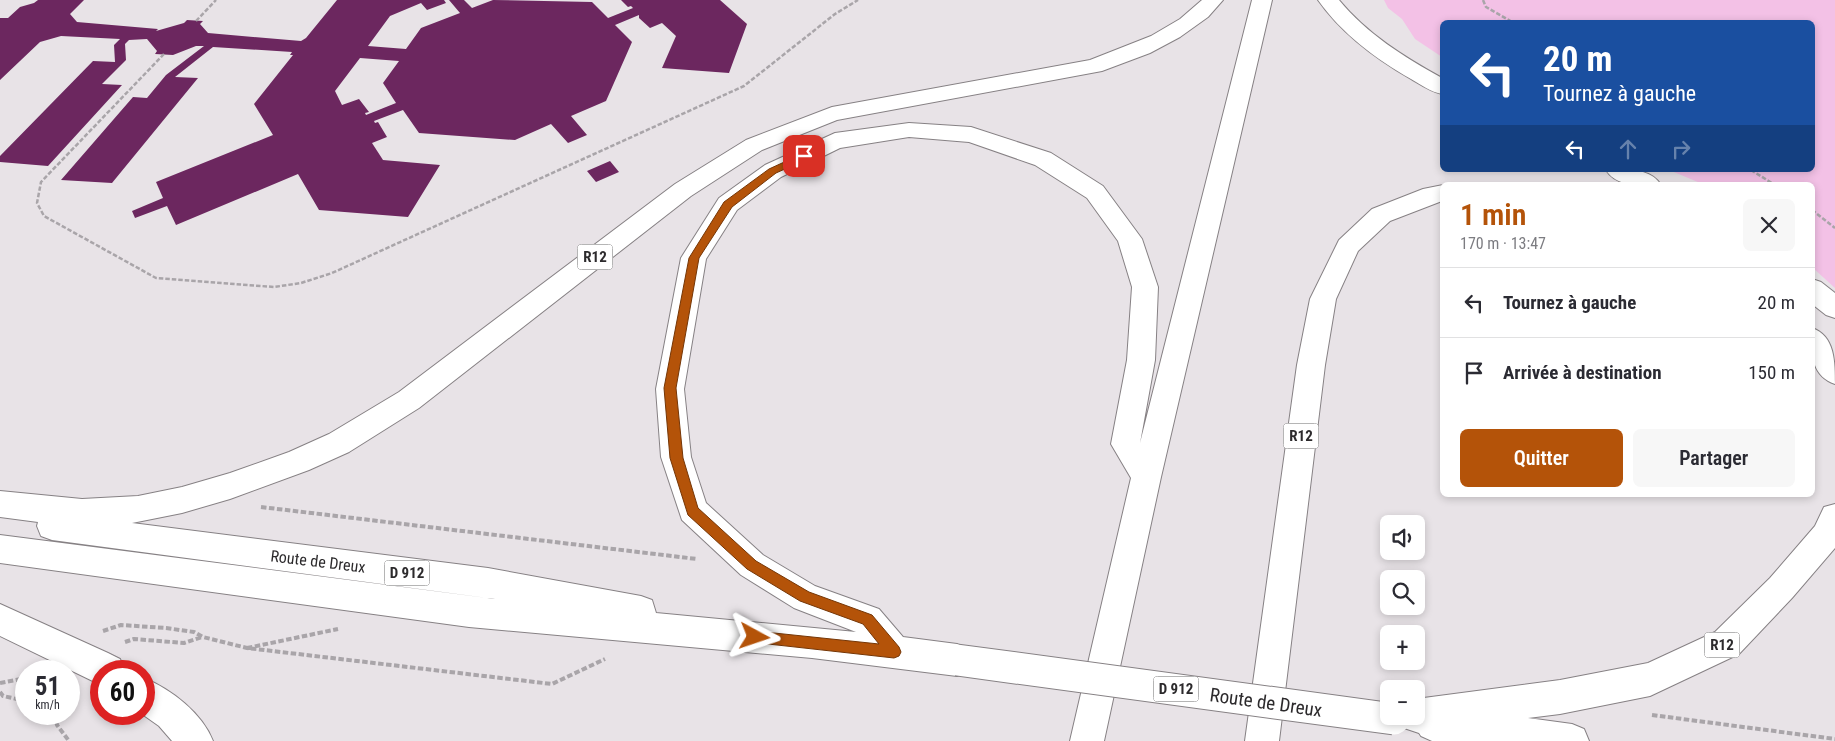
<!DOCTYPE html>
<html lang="fr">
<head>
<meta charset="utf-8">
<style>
  :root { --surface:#fff; --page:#f7f7f7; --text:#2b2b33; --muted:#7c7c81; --line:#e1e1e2; --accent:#b45309 }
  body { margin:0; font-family:"Roboto Condensed",sans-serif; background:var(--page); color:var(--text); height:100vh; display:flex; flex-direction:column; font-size:19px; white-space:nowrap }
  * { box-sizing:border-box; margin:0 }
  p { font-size:16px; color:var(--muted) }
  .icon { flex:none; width:28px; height:28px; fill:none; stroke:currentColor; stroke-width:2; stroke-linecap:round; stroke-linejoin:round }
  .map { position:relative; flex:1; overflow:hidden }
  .panel { position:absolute; left:1440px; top:182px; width:375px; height:315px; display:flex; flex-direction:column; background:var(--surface); border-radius:8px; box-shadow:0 2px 8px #0003 }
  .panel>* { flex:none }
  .banner { position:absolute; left:1440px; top:20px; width:375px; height:152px; border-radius:8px; box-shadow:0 2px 8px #0003; background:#1a4fa0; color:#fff; overflow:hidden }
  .tools { position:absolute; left:1380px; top:515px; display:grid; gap:10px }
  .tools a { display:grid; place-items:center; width:45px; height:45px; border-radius:8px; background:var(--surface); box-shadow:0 2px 8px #0003; font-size:25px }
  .speed { position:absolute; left:15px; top:660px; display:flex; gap:10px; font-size:25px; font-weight:700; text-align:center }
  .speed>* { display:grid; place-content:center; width:65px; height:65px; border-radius:50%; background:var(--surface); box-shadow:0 2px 8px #0003; line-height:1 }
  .speed small { font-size:12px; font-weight:400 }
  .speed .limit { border:8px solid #d22; background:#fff; color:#111 }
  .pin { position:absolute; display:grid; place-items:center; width:42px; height:42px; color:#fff; margin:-21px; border-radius:10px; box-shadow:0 2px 8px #0006 }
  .me { position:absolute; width:55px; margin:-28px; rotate:95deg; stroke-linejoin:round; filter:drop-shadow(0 0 4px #0008) }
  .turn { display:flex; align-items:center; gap:18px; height:105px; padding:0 20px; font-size:22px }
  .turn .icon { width:65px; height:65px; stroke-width:2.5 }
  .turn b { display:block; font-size:35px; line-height:42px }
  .lanes { display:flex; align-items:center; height:48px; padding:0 20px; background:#0003; justify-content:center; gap:25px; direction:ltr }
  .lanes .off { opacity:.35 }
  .round { display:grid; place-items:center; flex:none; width:52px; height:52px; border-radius:8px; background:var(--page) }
  .head { display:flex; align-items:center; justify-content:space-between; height:85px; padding:0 20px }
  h1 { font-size:30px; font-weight:600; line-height:38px; color:var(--accent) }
  .button { display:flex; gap:10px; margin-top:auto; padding:10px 20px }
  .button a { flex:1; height:58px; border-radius:8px; background:var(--accent); color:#fff; font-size:20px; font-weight:600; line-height:58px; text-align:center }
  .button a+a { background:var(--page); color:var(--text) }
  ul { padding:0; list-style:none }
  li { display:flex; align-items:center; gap:15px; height:70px; padding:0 20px; border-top:1px solid var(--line) }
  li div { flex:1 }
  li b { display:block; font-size:19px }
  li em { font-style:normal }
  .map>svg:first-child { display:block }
</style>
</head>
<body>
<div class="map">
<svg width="1835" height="741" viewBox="0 0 1835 741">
  <rect width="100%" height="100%" fill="#e8e3e7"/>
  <path fill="#f3c1e6" d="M1384,0h451v288l-22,-20 -1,-83h-107l-36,-15h143v-148h-370v35l-27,-18 -13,-20 -14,-11z"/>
  <path fill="#6c275f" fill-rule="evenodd" d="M38,0h46l-14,14 7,8 81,7 -2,2 28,-8 3,-3 16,1 -3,3 8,9 93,8 5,-3 31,-38h107l2,3 -19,7 -6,-7 -31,13 -22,30 38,3 15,-21 39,-15 -11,-13h15l8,8 21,-8 99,2 16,16 25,-10 -2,-2 -3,1 -7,-7h99l27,24 -18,49 -67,-5 14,-32 -14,-13 -12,5 -11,-10v-3l-24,10 17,17 -26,59 -35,15 16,19 -19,8 -17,-19 -36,16 -96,-7 -16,-23 -29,11 1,2 3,-1 9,15 -15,6 11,17 57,5 -32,52 -89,-7 -21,-36 -122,51 -9,-19 -32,12 -3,-7 31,-13 -7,-16 117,-47 -19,-31 39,-49h-3l2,-3 -79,-5 -38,30 23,1 -86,105 -51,-3 72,-83 14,1 19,-23 38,-29h-8l-23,9 -18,-1 2,-3 -10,-12 -18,1 -4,4 1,16 -24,24 20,1 -74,81 -48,-4v-6l93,-95 22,1 -1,-17 6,-6 -59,-3 -21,6 -40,38v-62h8l12,-11 14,-4zM360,58l39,3 -16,22 13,20 -30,12 -1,-2 4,-1 -10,-13 -17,6 -7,-14z
    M610,161l9,11 -23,10 -9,-11z"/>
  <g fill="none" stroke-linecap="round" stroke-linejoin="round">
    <defs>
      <path id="major" d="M1202,0h21l-15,17 -28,20 -30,16 -48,18 -265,49 -75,30 -71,46 -272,212 -70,44 -40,18 -79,29 -48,14 -50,10 356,45 153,28 11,4 4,13 200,19 -62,-24 -53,-33 -59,-55 -21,-63 -5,-68 25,-131 38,-60 46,-33 70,-32 74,-10 62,4 80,26 52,33 39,53 16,48 -3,73 -15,83 112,-443h20l-111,477 -57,264h-34l61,-263 -20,-34 16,-84 5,-73 -14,-46 -31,-43 -52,-33 -66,-23 -60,-5 -69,11 -59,29 -44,33 -31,49 -22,130 7,68 15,46 57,52 52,31 64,23 24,28 54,7 12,5 5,11 -5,11 -12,5 -145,-18 -343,-31 -469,-64v-28l495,64 -443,-59 -11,-4 -4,-10 1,-4 -38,-5v-26l82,8 56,-3 44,-9 48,-14 59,-21 40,-18 70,-42 276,-208 71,-44 86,-33 258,-47 61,-24 29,-17z
        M1318,0h21c28,34 65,57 103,78v16c-11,-2 -21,-9 -31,-15 -35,-20 -69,-45 -93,-79z
        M1606,170c19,0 44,-3 55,15 -19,0 -44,3 -55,-15z
        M1443,185l-1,16 -52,20 -32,30 -22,48 -11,66 -46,376h-34l52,-376 13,-66 29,-59 33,-31 51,-20z
        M1812,279l9,3 14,11v25l-9,-3 -14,-11z
        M1812,328c23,8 23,34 23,56 -26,-9 -23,-34 -23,-56z
        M1835,504v44l-43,50 -53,56 -89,42 -90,18 -32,4 44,6 12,5 5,12h-157l-11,-5 -2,-3 -15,-5 -5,-12h17v-17l144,-19 88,-17 67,-31 55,-54 45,-52 9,-19z
        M0,604l108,49 12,6 5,12h-24v14l-101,-49z
        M144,678c28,12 58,35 69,63h-41l-13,-15 -17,-12h2z"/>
    </defs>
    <use href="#major" stroke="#868184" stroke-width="2"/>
    <path stroke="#a9a5a9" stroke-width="2.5" stroke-dasharray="4.5 2" stroke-linecap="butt" d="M1483,0l3,7 26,15
      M196,21l20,-21
      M164,54l-123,128 -4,21 7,13 112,62 118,9 27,-4 31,-10 412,-187 91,-72 23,-14
      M1751,170l24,15
      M1812,210l23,18"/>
    <path stroke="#a9a5a9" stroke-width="4" stroke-dasharray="5.5 2.5" stroke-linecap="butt" d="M261,507l436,52
      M103,631l18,-6 45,3 28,4 9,5 44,11 305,36 53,-25
      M125,642l9,-3 50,4 18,-6
      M247,648l91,-19
      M0,683l26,-5
      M0,692l3,4 23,5
      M55,714l2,11 12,16
      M1652,715l183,24"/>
    <use href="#major" fill="#fff" fill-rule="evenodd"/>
    <defs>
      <path id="major-bridge" d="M957,660l437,59"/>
    </defs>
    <use href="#major-bridge" stroke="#868184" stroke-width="33" stroke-linecap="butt"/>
    <use href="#major-bridge" stroke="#fff" stroke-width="31"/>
  </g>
  <path fill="#b45309" stroke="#753606" d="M804,153l5,3 -2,3 -31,14 -44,34 -33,51 -23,130 7,70 15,50 58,53 53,31 63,23 27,32 2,5 -2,4 -5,2 -144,-16 -2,-5 2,-4 5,-2 124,13 -16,-20 -63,-23 -53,-32 -59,-54 -18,-57 -6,-70 25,-130 35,-56 45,-33z"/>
  <g text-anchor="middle" stroke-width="5" stroke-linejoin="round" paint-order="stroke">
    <g fill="#fff" stroke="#6b6a6b" stroke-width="1">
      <rect x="577.5" y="244.5" width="35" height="25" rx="4"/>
      <rect x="1283.5" y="423.5" width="35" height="25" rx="4"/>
      <rect x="384.5" y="560.5" width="45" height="25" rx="4"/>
      <rect x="1704.5" y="632.5" width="35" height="25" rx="4"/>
      <rect x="1153.5" y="676.5" width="45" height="25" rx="4"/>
    </g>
    <g font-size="15" font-weight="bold" fill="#2c2a2c">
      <text x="595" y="262">R12</text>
      <text x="1301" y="441">R12</text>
      <text x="407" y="578">D 912</text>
      <text x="1722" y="650">R12</text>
      <text x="1176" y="694">D 912</text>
    </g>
    <g font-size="16" fill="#2c2a2c" stroke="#fff">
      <text transform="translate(318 561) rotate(7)" y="6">Route de Dreux</text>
    </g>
    <g font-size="19" fill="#2c2a2c" stroke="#fff">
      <text transform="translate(1266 702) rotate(8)" y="7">Route de Dreux</text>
    </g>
  </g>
</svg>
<div class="tools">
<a><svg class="icon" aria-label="sound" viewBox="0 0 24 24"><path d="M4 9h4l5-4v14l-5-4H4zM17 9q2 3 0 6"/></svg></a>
<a><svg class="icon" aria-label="search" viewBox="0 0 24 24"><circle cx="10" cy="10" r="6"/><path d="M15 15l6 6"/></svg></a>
<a>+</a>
<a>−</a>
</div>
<div class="speed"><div>51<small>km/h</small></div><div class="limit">60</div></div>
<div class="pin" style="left:804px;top:156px;background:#d93025"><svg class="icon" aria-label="arrive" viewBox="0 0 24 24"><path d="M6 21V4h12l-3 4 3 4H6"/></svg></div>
<svg class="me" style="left:755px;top:637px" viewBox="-20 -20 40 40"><path d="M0-17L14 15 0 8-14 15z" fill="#b45309" stroke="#fff" stroke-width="4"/></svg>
<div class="banner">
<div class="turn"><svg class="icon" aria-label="left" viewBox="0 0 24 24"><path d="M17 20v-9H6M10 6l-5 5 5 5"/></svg><div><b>20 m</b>Tournez à gauche</div></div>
<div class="lanes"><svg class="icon" aria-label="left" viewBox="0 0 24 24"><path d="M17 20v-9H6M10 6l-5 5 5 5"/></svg><svg class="icon off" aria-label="ahead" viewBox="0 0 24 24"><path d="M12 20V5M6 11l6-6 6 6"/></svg><svg class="icon off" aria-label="right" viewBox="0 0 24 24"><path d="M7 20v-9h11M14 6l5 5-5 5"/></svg></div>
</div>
<section class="panel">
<div class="head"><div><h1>1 min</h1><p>170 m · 13:47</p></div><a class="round"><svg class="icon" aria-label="close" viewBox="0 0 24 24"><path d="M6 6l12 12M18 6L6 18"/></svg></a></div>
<ul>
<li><svg class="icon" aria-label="left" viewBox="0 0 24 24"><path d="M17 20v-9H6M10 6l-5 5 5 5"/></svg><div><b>Tournez à gauche</b></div><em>20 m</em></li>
<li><svg class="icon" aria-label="arrive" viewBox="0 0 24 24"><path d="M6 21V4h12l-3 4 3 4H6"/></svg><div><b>Arrivée à destination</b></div><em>150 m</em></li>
</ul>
<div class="button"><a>Quitter</a><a>Partager</a></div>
</section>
</div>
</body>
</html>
